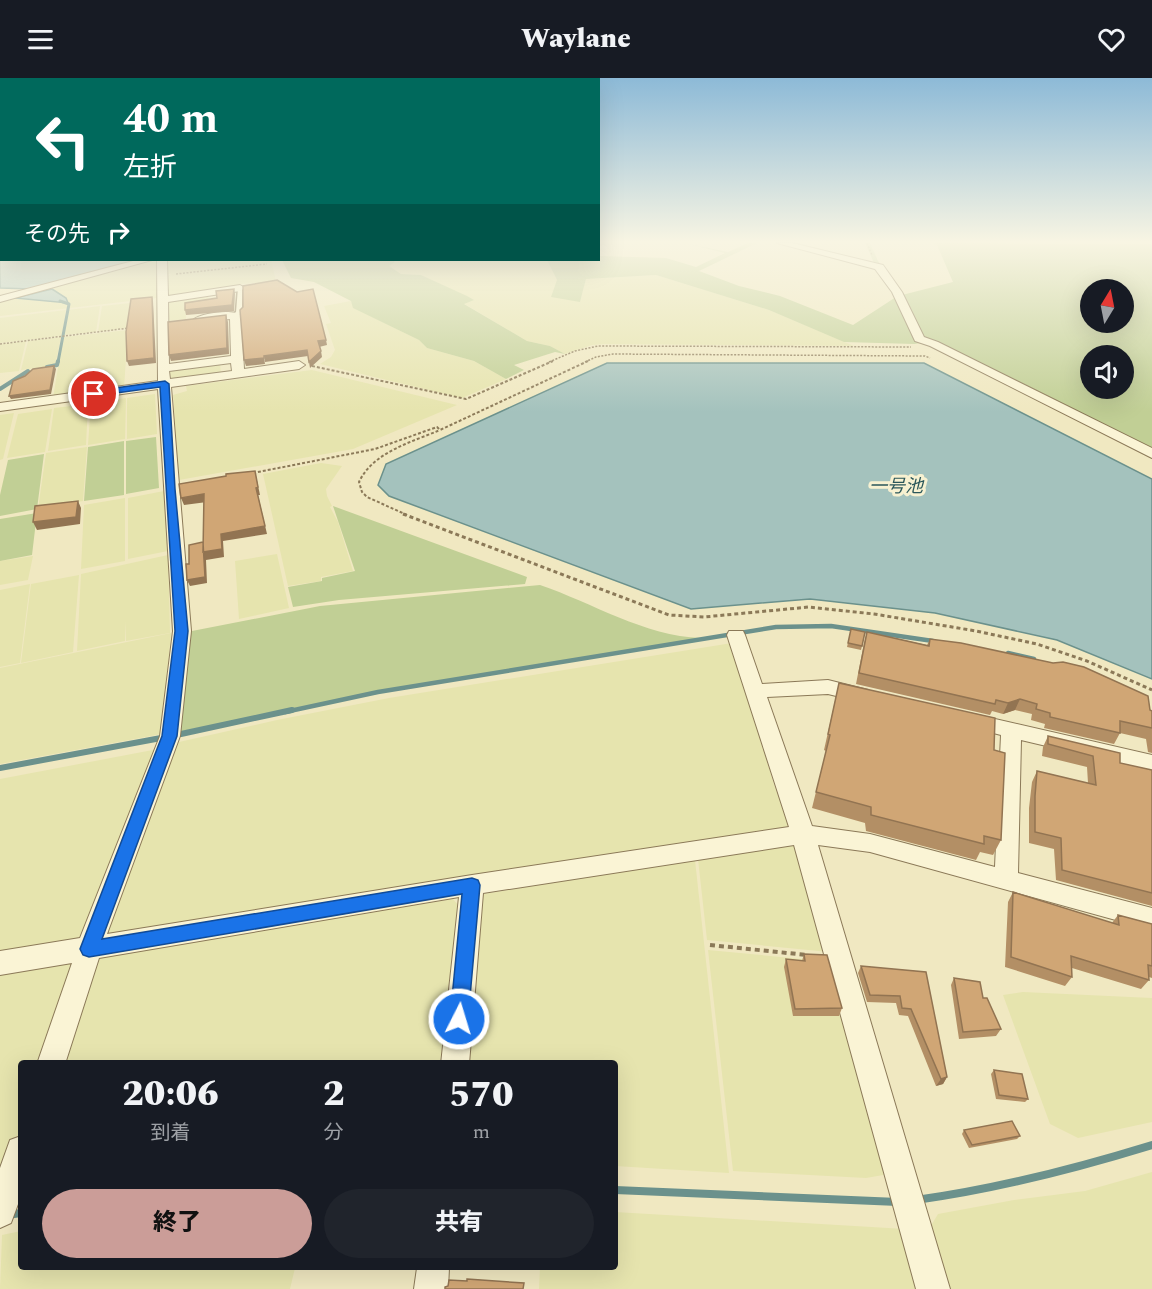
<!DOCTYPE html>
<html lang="ja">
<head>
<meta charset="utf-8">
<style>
  :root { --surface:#171b24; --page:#20242c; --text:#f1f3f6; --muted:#9ea1a6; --accent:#cb9d98 }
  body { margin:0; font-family:Spectral,"Noto Sans JP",serif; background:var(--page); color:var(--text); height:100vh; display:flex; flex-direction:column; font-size:22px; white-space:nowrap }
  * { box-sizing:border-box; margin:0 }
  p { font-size:20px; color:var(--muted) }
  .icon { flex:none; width:33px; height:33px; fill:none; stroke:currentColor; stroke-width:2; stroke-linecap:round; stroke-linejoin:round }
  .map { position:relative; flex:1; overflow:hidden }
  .drawer { position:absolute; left:18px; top:982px; width:600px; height:210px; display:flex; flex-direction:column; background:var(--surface); border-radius:6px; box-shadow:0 6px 24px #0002 }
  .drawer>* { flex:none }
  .hud { position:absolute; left:0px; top:0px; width:600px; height:183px; box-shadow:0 6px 24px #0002; background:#00695c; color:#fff; overflow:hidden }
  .needle { width:39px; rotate:10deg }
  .buttons { position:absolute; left:1080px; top:201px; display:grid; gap:12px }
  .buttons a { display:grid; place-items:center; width:54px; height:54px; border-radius:50%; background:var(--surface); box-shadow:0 6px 24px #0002; font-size:30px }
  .pin { position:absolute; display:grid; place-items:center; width:51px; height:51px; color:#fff; margin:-26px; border:3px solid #fff; border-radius:50%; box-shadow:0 2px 6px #0007 }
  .me { position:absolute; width:66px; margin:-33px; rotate:5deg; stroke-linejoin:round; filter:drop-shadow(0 0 4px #0008) }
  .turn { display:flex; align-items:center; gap:21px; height:126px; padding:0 24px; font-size:27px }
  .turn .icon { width:78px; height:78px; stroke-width:2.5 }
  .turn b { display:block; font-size:42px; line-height:51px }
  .then { display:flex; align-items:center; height:57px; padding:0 24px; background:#0003; gap:12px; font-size:22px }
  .eta { display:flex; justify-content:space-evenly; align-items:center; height:102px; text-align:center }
  .eta b { font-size:36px; font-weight:800; line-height:42px }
  .primary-button { display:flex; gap:12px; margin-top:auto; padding:12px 24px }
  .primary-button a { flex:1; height:69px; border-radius:36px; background:var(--accent); color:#111; font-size:24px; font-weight:800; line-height:69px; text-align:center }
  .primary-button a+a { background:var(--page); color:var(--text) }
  header { display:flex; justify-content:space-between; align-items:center; height:78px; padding:0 24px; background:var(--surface); font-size:27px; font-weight:800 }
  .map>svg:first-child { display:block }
</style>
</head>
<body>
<header><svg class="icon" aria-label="menu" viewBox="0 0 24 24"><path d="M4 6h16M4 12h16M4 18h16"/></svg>Waylane<svg class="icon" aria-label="heart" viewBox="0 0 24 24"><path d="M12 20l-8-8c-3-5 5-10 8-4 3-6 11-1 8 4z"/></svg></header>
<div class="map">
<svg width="1152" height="1211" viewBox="0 0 1152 1211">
  <rect width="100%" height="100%" fill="#f0e8c1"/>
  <path fill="#e6e4ae" d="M153,182l6,1 -2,37 -157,18v-15z
    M167,182h104l1,3 -83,10 83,-9 4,18 -37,2v4l-72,10v-22l4,-2h-4z
    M397,182h150l10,20 23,22 6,-23 70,-4 113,35 85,36 -250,-2 -12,1 -27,9 -15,-8 -23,-5 -64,-38 10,-3 -52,-25 -20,-1 -13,-8z
    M208,218l1,8 -23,3v12l-18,2 -1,-20z
    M351,223l3,7 65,32 8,8 47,13 32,18 -44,19 -142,-34 11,-7 4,-7 -9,-26 5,-1 -7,-17z
    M130,225l-3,25 -29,4 4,-26z
    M100,228l-4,26 -32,3 4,-25z
    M66,232l-4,26 -62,7v-25z
    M128,252l-4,58 -71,10 10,-61z
    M61,259l-6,29 -34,4 7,-29z
    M26,263l-7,30 -19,2v-29z
    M220,285l1,12 -51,4v-10z
    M312,292l145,35 -104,44 -174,31 -6,-85 14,-4 -1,-5z
    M155,316l2,40 -30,5v-41z
    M126,320l-1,41 -37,6 3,-42z
    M88,326l-2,41 -38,6 6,-43z
    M52,331l-7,43 -38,6 11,-44z
    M14,335l-11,46 -3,1v-45z
    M87,369l-4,54 -45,8 8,-56z
    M321,385l21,3 -16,23 1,7 5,10 -2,1 8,15 15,49 -32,6v4l-33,5 -25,-112z
    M164,413l4,60 -40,8v-61z
    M125,420v63l-44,8 3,-64z
    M277,476l12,54 -50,11 -4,-58z
    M168,477l2,78 -44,8v-20l-1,20 -48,10 4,-77z
    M33,478l-5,24 -28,5v-24z
    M79,497l-6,77 -52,11 10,-79z
    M30,506l-10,79 -20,4v-77z
    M171,555l-9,101 -162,30v-96z
    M732,565l42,142 16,41 -683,110 66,-188 6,-6 98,-22 112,-22z
    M158,671l-72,192 -86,14v-176z
    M795,765l34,109 -122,-12 -9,-81z
    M695,782l34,313 -114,-7v-102h-154l16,-169z
    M453,821l5,6 -18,158 -379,1 37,-107z
    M708,872l126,12 55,212 -23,4 -133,-7z
    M85,881l-39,104 -25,1v69l-21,52v-212z
    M1023,914l129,6v124l-74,16 -28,-14 -47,-129z
    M1152,1094v117h-206l-17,-60 9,-15 76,-14 71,-9z
    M615,1134l290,17 15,60h-381l1,-21h75z
    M21,1153v37h274l-5,21h-290l2,-54z"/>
  <path fill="#c1cf95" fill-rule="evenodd" d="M684,165l44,9 20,-9h9l-58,28 40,15 41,10 73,29 43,-28 -9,-16 -16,-15 -97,-23h24l76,20 -9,-20h5l8,18 24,34 51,-13 -16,-37 -4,-2 219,1v205l-218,-108 -20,3 -70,-2 -75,-32 -113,-35 -70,4 -6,23 -29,-5 6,-17 -10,-20h51l1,-4 67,2 30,9 29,-14zM1090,212h34v32h-34zM1090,278h34v32h-34z
    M282,182h111l2,2 -6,4 12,8 20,1 46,21 7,4 -10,4 63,37 23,5 15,8 -10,-2 -41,13 10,5 -18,9 -32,-18 -47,-13 -8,-8 -66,-32 -2,-7 -37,-19 -23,-4z
    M156,359l3,51 -33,6v-53z
    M124,363v54l-40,6 4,-54z
    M44,376l-7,55 -37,7v-21l8,-35z
    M333,428l194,71 -2,7 -186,16 -46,7 -5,-20 34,-6v-3l33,-7z
    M37,435l-5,42 -32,6v-42z
    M540,507c53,18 104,51 161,53l-75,14 -237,37 -211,43 8,-96 6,-5 128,-25z"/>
  <path fill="#a4c2bd" stroke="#6b918c" stroke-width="1.5" d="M0,165l2,17h139l-109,29 -32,-1z
    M52,211l14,9 2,5 -53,-5z
    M607,285h317l228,116v200l-95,-39 -122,-27 -125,-14 -119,10 -302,-113 -11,-11 8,-21z"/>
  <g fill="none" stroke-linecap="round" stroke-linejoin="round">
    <path stroke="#6b918c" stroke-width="3" d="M58,284l11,-58 -9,-3"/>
    <path stroke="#6b918c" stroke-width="4" d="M47,289l10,-2 1,-4
      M0,311l28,-18"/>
    <path stroke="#6b918c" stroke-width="4.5" d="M1008,575l26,6
      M285,634l93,-20 398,-65 55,-1 102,15"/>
    <path stroke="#6b918c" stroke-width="6" d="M181,656l111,-24
      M0,690l161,-30"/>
    <path stroke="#6b918c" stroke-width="8" d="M615,1112l283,12
      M916,1122c81,-11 158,-31 236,-55
      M0,1138l21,-3"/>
    <defs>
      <path id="lane" d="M240,209l2,1v25l-7,4 -3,-2 4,-3 2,-24z"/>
      <path id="street" d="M777,165h15l91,22 19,27 22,45 14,5 214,106v10l-222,-112 -15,-5 -23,-49 -17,-23z
        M137,182h15l-152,42v-6z
        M157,182h10l1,36 72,-11 5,3 -5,3 -72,11 1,62 62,-8 -1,-37 -30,3 -6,-3c9,-6 38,-10 47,-4l3,54 55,-8 6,4 -6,4 -128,18 20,244 -11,105 -73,198 365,-59 317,-48 -62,-192 2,-4h14l2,4 17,49 66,-4 40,10 3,5 -3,5 -7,2 -33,-8 -61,3 45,129 58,8 125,33 6,-132 -39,-10 -3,-5 3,-5 7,-2 183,42v16l-131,-31 -3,133 134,35v22l-282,-78 -52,-7 132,444h-34l-122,-444 -311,48 -14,171h-28l18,-167 -360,61 -34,106h-28l35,-101 -72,12v-24l80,-13 80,-202 13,-105 -15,-242 -158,22v-8l158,-22zM231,285l1,8 -62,8 -1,-8z
        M21,1058v60l-10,27 -11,5v-60l10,-28z
        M417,1190h32l-1,21h-34z"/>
    </defs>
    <use href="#lane" stroke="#8b7958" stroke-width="3"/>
    <use href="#street" stroke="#8b7958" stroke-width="2"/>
    <path stroke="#8b7958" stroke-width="1.5" stroke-dasharray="2 1.5" stroke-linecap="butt" d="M867,165l5,12
      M176,196l91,-10
      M0,266l129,-16
      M549,284l26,-11 23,-5 313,1
      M585,284l11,-5 17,-3 312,2 5,2"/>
    <path stroke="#8b7958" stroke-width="2" stroke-dasharray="3 2" stroke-linecap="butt" d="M312,288l154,33 87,-38
      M253,395l122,-24 62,-22 3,3 148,-69
      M407,437l-40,-18 -5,-5 -3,-10c14,-30 53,-40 81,-52"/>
    <path stroke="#8b7958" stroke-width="3" stroke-dasharray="4 3" stroke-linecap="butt" d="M403,436l266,101 35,2 105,-10 65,7 102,17 61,13 50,17 65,29"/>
    <path stroke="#8b7958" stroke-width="4" stroke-dasharray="5 4" stroke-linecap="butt" d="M710,867l97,10"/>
    <use href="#lane" fill="#faf4d5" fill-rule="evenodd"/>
    <use href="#street" fill="#faf4d5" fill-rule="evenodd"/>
  </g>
  <path fill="#b38f65" d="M851,551l11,17 -1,4 -14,-3z
    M867,554l60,13 3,-6 222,72v42l-4,-1 -2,-13 -26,-6 -6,11 -70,-16 1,-4 -14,-4 1,-6 -17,-4 -12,4 -11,-3 -2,4 -134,-31 8,-41z
    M839,605l155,67 7,90 -8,15 -13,-3 -4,8 -110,-29 -1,-8 -53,-15 14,-57 -2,-1z
    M1048,658l72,27 32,7v136l-96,-26 -2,-31 -25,-6v-35l3,-26 5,-11 51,12 -1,-16 -45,-11 1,-9z
    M1013,814l99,31 6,-8 34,9v54l-3,-1v3l-8,9 -69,-21v9l-7,9 -60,-19 3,-65z
    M804,876l38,54 -3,8h-46l-9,-49 2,-8 16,2z
    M861,888l65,6 21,105 -4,7 -7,2 -28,-70 -9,-1 -3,-12 -29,-1 -9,-29z
    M954,900l29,20 18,31 -5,7 -37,3 -8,-54z
    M994,992l34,29 -3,3 -29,-3 -5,-25z
    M964,1052l56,6 -3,3 -48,9 -7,-14z"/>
  <path fill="#927452" d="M234,211l1,5 -1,17 -48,4 -1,-5 47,-5z
    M152,219l1,4 3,62 -27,3 -2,-5z
    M226,237l2,7 1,32 -58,7 -2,-6z
    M326,262l1,5 -8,2 -1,-6z
    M307,272l1,6 -43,6 -1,-6z
    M321,273l1,6 -12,11 -1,-6z
    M264,280l1,6 -19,2 -2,-6z
    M54,288l2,3 -5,25 -40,5 -2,-3z
    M255,393l5,24h-2l9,39 -44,7 1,16 -18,3 1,23 -17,3 -3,-6 17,-38 17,-8 35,-46z
    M204,416l3,8 -23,3 -3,-7z
    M78,423l3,7 -1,16 -43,6 -4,-8z
    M1020,621l-5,11 -12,4 5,-11z
    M947,999l-4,7 -7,2 5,-7z"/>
  <path fill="#d0a675" stroke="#927452" stroke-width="1.5" d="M277,202l20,12 16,-3 13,51 -8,1 3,10 -12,11 -2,-12 -43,6v2l-20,2 -4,-50 3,-3v-21z
    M234,211l-2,16 -47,5v-7l32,-5 -1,-7z
    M152,219l2,61 -27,3 -1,-29 5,-33z
    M226,237l1,33 -58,7 -1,-33z
    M54,288l-4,24 -41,6 4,-15 12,-5 8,-7z
    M255,393l3,16 -2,1 9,38 -44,8 1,15 -19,3 1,-58 -23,4 -2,-14 47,-8v-2z
    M78,423l-2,16 -43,5 2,-16z
    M203,464l2,35 -18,3 -1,-16h3v-19z
    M851,551l14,3 -3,14 -14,-3z
    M867,554l62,14 1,-7 31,4 92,20 10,-1 21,5 64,29 2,14 2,1v17l-32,-7v12l-70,-16v-4l-14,-4 1,-5 -17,-5 -12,4 -12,-3 -1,4 -136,-31z
    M839,605l156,35 -1,32 11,3 -4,87 -17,-4v8l-113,-29v-8l-55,-15 14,-57 -2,-1z
    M1048,658l72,17v10l32,7v123l-90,-23 -1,-32 -26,-6v-36l2,-25 59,14 -3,-29 -45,-12z
    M1013,814l106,33 -1,-10 34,9v42l-4,-1 1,15 -78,-24 1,21 -61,-20z
    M804,876l23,1 15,53 -47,1 -9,-50 19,2z
    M861,888l65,6 21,105 -6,2 -30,-70 -9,-1 -2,-12 -30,-1z
    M954,900l26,4 3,16h4l14,31 -38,3z
    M994,992l28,4 6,25 -29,-4z
    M1012,1043l8,15 -48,9 -8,-15z
    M467,1201l57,4 -1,6h-78v-2l3,-1 1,-6 18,1z"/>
  <linearGradient id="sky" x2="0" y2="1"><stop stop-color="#8dbad7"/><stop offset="0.49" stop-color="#f8f5e3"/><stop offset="1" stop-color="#f8f5e3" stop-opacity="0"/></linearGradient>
  <rect width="1152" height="334" fill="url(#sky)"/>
  <path fill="#1a73e8" stroke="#114b97" stroke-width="1.5" d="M165,303l4,3 6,105 13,142 -11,105 -75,203 370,-61 6,2 2,5 -12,134 -2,6 -7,3 -7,-3 -2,-6 12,-125 -373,63 -6,-2 -3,-6 82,-213 13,-105 -15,-244 -66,9 -4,-2 4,-3z"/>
  <g text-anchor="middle" stroke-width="6" stroke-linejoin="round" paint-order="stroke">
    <g font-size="18" font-style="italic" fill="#2b575a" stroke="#f7f1d1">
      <text x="896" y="414">一号池</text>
    </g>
  </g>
</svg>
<div class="buttons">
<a><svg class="needle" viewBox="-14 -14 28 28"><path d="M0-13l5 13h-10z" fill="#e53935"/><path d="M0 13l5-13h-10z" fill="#9ea1a6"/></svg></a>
<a><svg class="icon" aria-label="sound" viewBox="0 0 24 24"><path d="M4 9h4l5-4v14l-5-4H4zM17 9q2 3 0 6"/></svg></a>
</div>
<div class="pin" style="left:94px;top:316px;background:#d93025"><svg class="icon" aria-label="arrive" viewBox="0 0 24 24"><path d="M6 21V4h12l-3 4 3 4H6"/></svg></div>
<svg class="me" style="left:459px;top:941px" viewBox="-20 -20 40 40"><circle r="17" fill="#1a73e8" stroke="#fff" stroke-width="3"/><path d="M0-11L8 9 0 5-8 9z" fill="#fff"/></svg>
<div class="hud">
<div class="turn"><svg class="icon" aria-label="left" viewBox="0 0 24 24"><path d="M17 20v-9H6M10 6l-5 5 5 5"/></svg><div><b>40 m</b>左折</div></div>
<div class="then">その先<svg class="icon" aria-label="right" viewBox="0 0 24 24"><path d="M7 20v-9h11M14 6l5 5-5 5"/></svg></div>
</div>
<section class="drawer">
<div class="eta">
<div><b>20:06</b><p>到着</p></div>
<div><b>2</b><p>分</p></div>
<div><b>570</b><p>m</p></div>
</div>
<div class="primary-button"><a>終了</a><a>共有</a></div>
</section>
</div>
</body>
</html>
